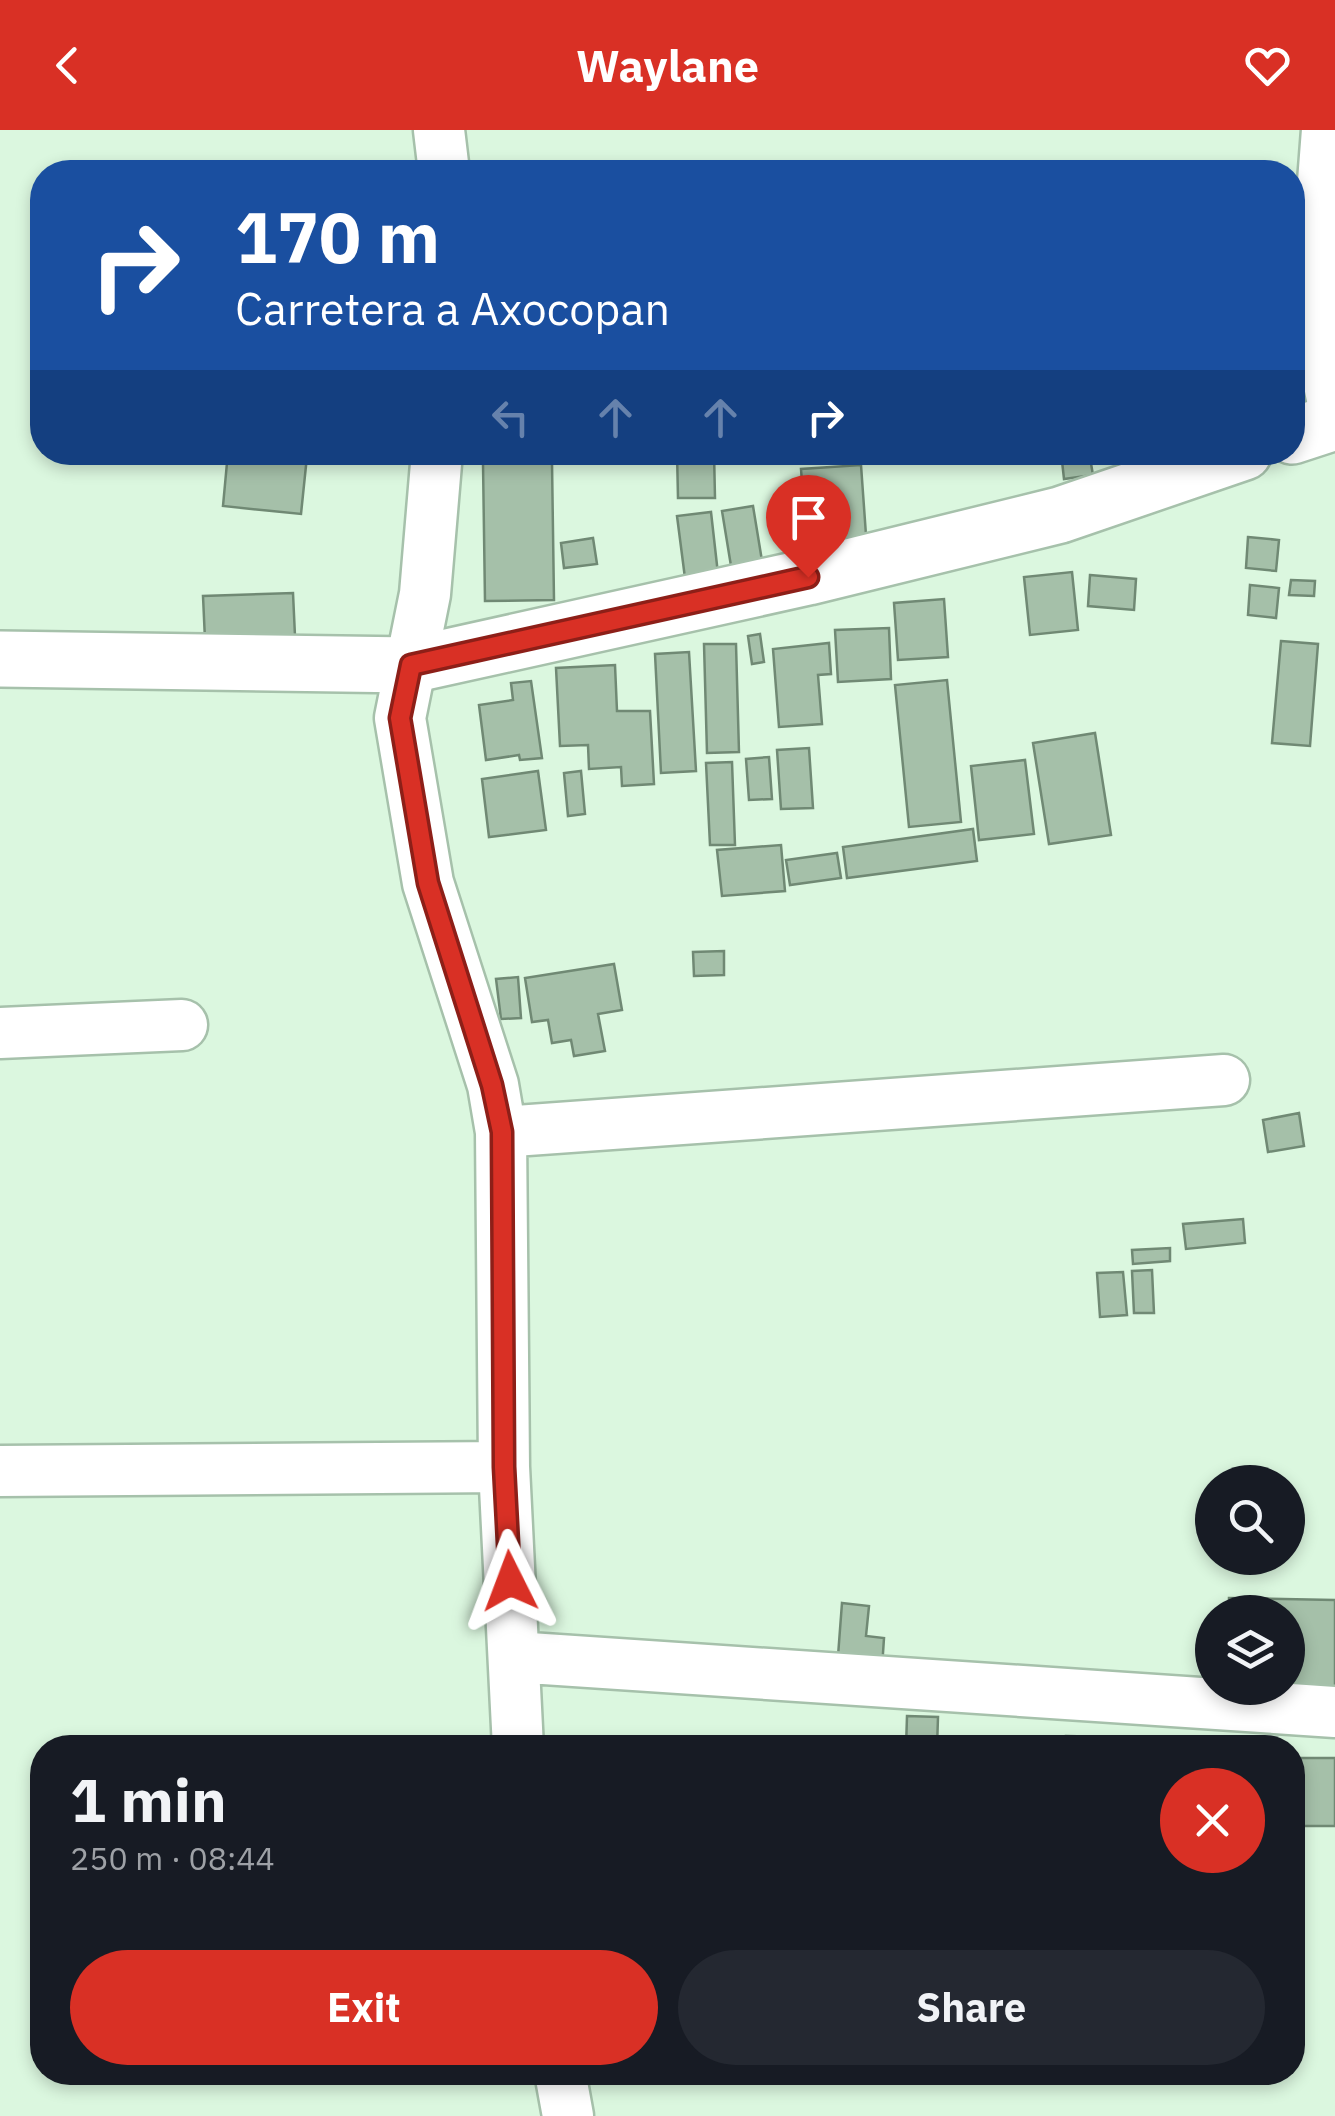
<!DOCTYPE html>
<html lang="en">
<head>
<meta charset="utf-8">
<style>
  :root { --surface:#171b24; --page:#242831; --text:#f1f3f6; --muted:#9ea1a6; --accent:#d93025 }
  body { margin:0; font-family:"IBM Plex Sans",sans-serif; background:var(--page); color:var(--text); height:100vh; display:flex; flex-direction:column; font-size:38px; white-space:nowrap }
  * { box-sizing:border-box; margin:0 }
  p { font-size:32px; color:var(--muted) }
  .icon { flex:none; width:55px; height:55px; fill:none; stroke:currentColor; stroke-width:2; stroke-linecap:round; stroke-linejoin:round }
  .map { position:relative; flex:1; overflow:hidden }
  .panel { position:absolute; left:30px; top:1605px; width:1275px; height:350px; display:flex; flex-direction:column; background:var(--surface); border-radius:40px; box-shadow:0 5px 15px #0003 }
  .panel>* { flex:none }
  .banner { position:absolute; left:30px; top:30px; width:1275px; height:305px; border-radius:40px; box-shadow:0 5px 15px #0003; background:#1a4fa0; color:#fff; overflow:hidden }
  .controls { position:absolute; left:1195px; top:1335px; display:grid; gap:20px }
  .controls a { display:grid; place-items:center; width:110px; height:110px; border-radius:50%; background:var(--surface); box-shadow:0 5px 15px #0003; font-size:50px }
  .pin { position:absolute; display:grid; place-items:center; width:85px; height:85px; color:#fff; margin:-102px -42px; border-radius:50% 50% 50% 0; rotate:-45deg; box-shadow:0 0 10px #0007 }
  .pin .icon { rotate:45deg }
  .me { position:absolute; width:110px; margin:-55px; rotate:357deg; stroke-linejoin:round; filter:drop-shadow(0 0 8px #0008) }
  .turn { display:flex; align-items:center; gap:35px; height:210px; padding:0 40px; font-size:45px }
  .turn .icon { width:130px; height:130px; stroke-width:2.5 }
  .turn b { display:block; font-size:70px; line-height:85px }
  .lanes { display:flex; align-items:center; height:95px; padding:0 40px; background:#0003; justify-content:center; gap:50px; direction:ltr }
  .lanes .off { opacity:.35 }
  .round { display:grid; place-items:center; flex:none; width:105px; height:105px; border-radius:52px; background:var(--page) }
  .head { display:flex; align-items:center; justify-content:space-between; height:170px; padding:0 40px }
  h1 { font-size:60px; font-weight:700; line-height:75px }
  .primary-button { display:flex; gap:20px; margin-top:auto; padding:20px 40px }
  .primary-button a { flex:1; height:115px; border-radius:60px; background:var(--accent); color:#fff; font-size:40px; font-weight:700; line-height:115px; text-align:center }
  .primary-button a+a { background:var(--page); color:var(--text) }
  header { display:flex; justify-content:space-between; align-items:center; height:130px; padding:0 40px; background:var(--accent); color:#fff; font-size:45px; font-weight:700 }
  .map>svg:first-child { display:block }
</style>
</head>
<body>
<header><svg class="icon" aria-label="back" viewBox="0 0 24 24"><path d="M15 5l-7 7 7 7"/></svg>Waylane<svg class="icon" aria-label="heart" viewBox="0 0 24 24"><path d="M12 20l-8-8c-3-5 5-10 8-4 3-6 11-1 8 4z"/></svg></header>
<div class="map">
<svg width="1335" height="1986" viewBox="0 0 1335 1986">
  <rect width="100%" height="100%" fill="#dbf7df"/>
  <path fill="#a5c0a9" stroke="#708974" stroke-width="2.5" d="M228,322h41l38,4 -6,58 -78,-8z
    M677,322h37l1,46h-37z
    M1061,322h28l4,23 -29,4z
    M552,332l2,138 -69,1 -2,-138z
    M861,335l6,84 -60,4 -6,-84z
    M753,376l10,61 -31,5 -10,-61z
    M711,382l7,62 -33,4 -8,-62z
    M1248,407l31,3 -3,31 -30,-3z
    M593,408l4,26 -33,4 -3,-25z
    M1072,442l6,58 -48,5 -6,-58z
    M1090,445l46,4 -2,31 -46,-4z
    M1291,450l24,1 -1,15 -25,-1z
    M1250,455l29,3 -3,30 -28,-3z
    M293,463l2,43 -90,4 -2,-44z
    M944,469l4,58 -50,3 -4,-57z
    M889,498l2,51 -53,3 -3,-52z
    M760,504l4,28 -12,2 -4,-28z
    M1281,511l37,3 -8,102 -38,-3z
    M829,513l2,31 -13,1 4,49 -43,3 -6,-78z
    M704,514h32l3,108 -32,1z
    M689,522l7,119 -35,2 -6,-119z
    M615,535l2,46h33l4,73 -32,2 -1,-19 -32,2 -1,-24 -28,1 -4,-78z
    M947,550l14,142 -52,5 -14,-142z
    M531,551l11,77 -22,2 -1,-5 -33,5 -7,-55 34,-5 -2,-17z
    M1095,603l16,102 -62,9 -16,-101z
    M809,618l4,60 -32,1 -4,-59z
    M769,627l3,42 -23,1 -3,-41z
    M1025,630l9,74 -55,6 -8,-74z
    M732,632l3,83h-25l-4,-82z
    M538,641l8,59 -57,7 -7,-58z
    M581,641l4,43 -17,2 -4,-43z
    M973,699l4,32 -130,17 -4,-31z
    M781,715l4,46 -63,5 -5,-46z
    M837,723l4,25 -51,7 -4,-25z
    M724,821v24l-30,1 -1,-24z
    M614,834l8,46 -24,4 7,37 -31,5 -3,-16 -19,3 -4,-23 -16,2 -7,-44z
    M518,847l3,41 -20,1 -5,-40z
    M1299,983l5,33 -36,6 -5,-32z
    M1243,1089l2,24 -59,6 -3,-25z
    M1170,1118v13l-37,3 -1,-14z
    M1152,1140l2,43h-20l-2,-42z
    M1123,1142l4,43 -27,2 -3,-44z
    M1229,1468l106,2v94l-47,-6v-76h-59z
    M842,1473l27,3 -3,30 18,2 -2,30 -44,-12z
    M907,1586l31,1 -1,31h-31z
    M1066,1606l44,1v11h-44z
    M1292,1628h43v68h-43z"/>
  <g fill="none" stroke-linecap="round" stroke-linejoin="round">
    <defs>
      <path id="minor" d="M439,0l5,42
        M1327,0l-8,104 -7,37v32l23,110
        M437,322l-12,142 -25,124 28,165 65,202 8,47 3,335 14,281
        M0,903l182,-8
        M501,1002l723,-52
        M0,1341l504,-4
        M514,1527l821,55
        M560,1942l8,44"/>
      <path id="major" d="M1292,306l43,-14
        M0,529l411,6 397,-88 252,-62 184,-63"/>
    </defs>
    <use href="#minor" stroke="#a6c1ab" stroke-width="55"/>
    <use href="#major" stroke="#a6c1ab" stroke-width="60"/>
    <use href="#minor" stroke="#fff" stroke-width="50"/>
    <use href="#major" stroke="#fff" stroke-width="55"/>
  </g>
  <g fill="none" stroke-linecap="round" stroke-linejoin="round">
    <defs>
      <path id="route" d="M510,1451l-6,-114 -2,-335 -10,-47 -64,-202 -28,-165 11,-53 397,-88"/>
    </defs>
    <use href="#route" stroke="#8d1f18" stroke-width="25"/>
    <use href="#route" stroke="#d93025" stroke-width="18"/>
  </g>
</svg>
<div class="controls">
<a><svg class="icon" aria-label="search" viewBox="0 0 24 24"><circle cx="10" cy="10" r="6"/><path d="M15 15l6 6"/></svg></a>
<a><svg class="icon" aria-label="layers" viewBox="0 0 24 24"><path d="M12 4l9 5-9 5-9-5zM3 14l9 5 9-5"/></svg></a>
</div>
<div class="pin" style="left:808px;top:447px;background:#d93025"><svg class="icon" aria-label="arrive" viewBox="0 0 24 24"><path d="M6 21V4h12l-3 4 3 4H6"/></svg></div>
<svg class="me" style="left:510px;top:1451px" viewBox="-20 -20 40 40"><path d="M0-17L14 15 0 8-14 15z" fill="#d93025" stroke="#fff" stroke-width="4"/></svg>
<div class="banner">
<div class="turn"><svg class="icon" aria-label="right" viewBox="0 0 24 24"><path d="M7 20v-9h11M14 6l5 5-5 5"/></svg><div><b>170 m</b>Carretera a Axocopan</div></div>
<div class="lanes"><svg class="icon off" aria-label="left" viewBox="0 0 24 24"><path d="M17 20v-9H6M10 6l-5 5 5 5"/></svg><svg class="icon off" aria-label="ahead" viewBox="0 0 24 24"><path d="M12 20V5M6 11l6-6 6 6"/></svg><svg class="icon off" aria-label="ahead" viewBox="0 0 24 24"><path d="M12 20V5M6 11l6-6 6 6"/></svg><svg class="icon" aria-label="right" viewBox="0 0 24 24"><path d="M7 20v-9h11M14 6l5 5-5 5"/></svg></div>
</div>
<section class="panel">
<div class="head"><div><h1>1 min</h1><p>250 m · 08:44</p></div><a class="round" style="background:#d93025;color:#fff"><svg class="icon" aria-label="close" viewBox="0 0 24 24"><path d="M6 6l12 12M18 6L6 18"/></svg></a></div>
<div class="primary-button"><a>Exit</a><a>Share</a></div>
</section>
</div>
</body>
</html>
